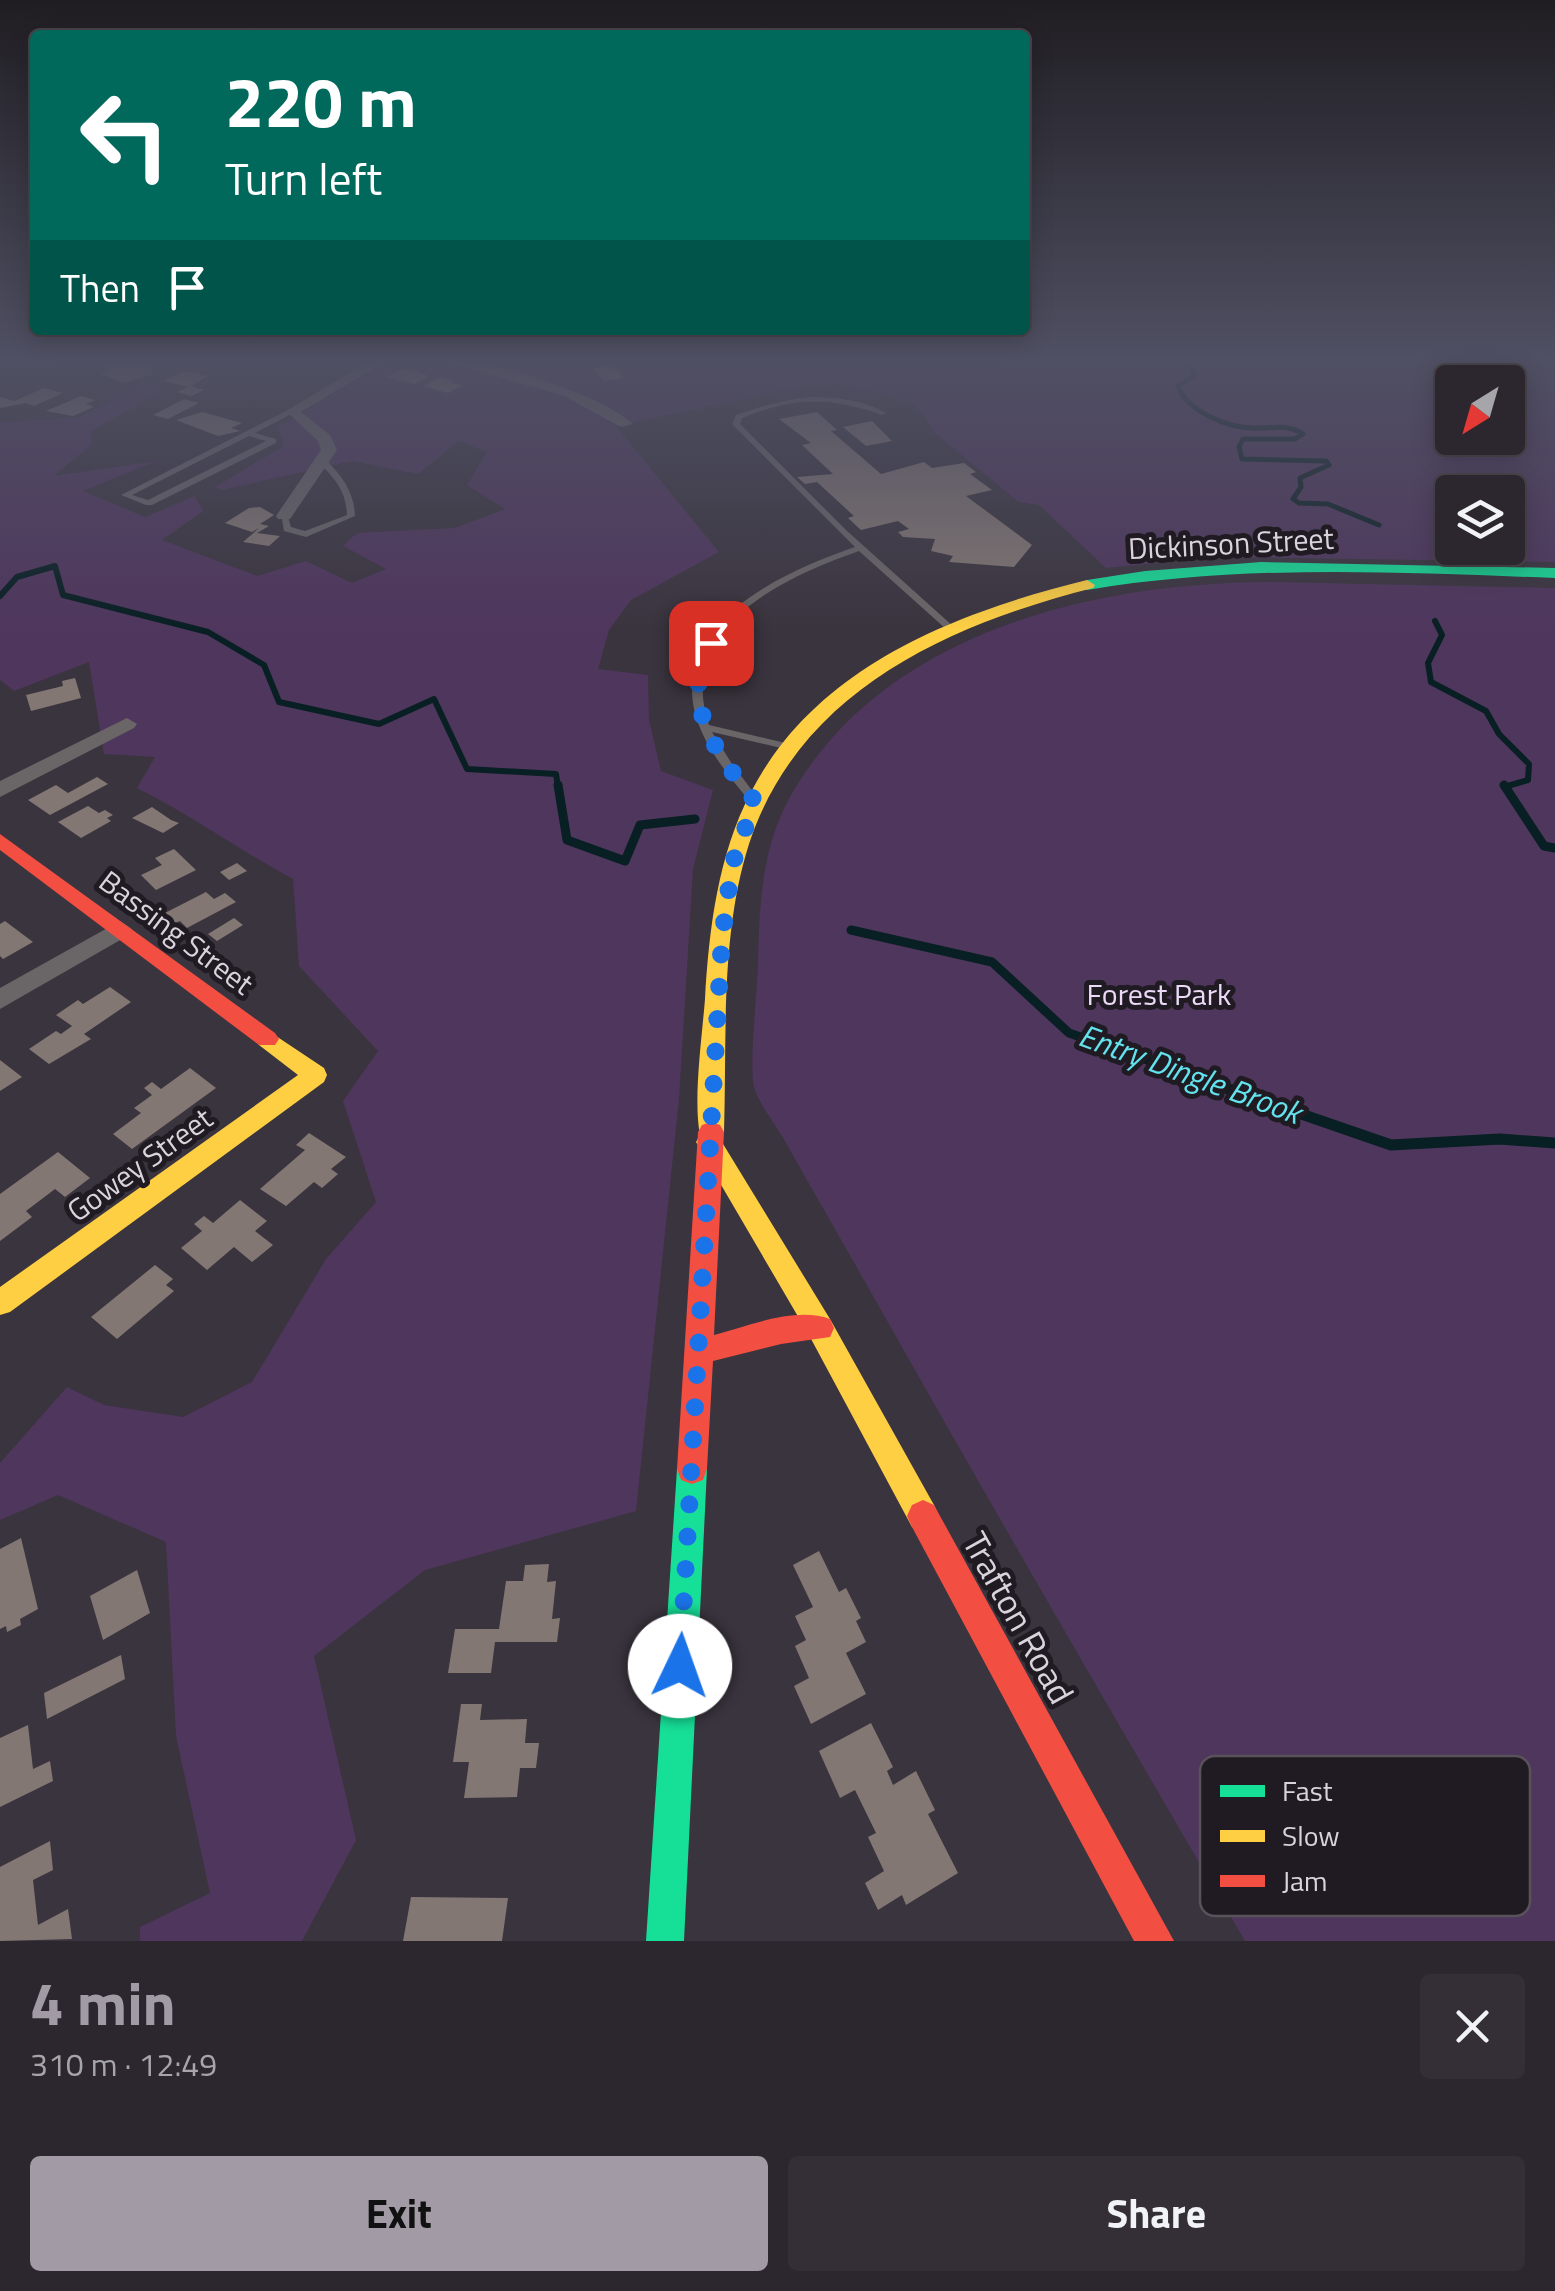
<!DOCTYPE html>
<html lang="en">
<head>
<meta charset="utf-8">
<style>
  :root { --surface:#2c272e; --page:#342f36; --text:#f1f3f6; --muted:#a6a5aa; --line:#48444a; --accent:#a29ba5 }
  body { margin:0; font-family:"Titillium Web",sans-serif; background:var(--page); color:var(--text); height:100vh; display:flex; flex-direction:column; font-size:38px; white-space:nowrap }
  * { box-sizing:border-box; margin:0 }
  p { font-size:32px; color:var(--muted) }
  .icon { flex:none; width:55px; height:55px; fill:none; stroke:currentColor; stroke-width:2; stroke-linecap:round; stroke-linejoin:round }
  .map { position:relative; height:1941px; overflow:hidden }
  .details { display:flex; flex-direction:column; background:var(--surface); flex:1 }
  .details>* { flex:none }
  .banner { position:absolute; left:30px; top:30px; width:1000px; height:305px; border-radius:10px; box-shadow:0 5px 25px #0003,0 0 0 2px var(--line); background:#00695c; color:#fff; overflow:hidden }
  .needle { width:65px; rotate:217deg }
  .fabs { position:absolute; left:1435px; top:365px; display:grid; gap:20px }
  .fabs a { display:grid; place-items:center; width:90px; height:90px; border-radius:10px; background:var(--surface); box-shadow:0 5px 25px #0003,0 0 0 2px var(--line); font-size:50px }
  .pin { position:absolute; display:grid; place-items:center; width:85px; height:85px; color:#fff; margin:-42px; border-radius:20px; box-shadow:0 5px 15px #0006 }
  .me { position:absolute; width:110px; margin:-55px; rotate:3deg; stroke-linejoin:round; filter:drop-shadow(0 0 8px #0008) }
  .turn { display:flex; align-items:center; gap:35px; height:210px; padding:0 30px; font-size:45px }
  .turn .icon { width:130px; height:130px; stroke-width:2.5 }
  .turn b { display:block; font-size:70px; line-height:85px }
  .then { display:flex; align-items:center; height:95px; padding:0 30px; background:#0003; gap:20px; font-size:38px }
  .round { display:grid; place-items:center; flex:none; width:105px; height:105px; border-radius:10px; background:var(--page) }
  .overview { display:flex; align-items:center; justify-content:space-between; height:170px; padding:0 30px }
  h1 { font-size:60px; font-weight:700; line-height:75px; color:var(--accent) }
  .button { display:flex; gap:20px; margin-top:auto; padding:20px 30px }
  .button a { flex:1; height:115px; border-radius:10px; background:var(--accent); color:#111; font-size:40px; font-weight:700; line-height:115px; text-align:center }
  .button a+a { background:var(--page); color:var(--text) }
  .map>svg:first-child { display:block }
</style>
</head>
<body>
<div class="map">
<svg width="1555" height="1941" viewBox="0 0 1555 1941">
  <rect width="100%" height="100%" fill="#3a343e"/>
  <path fill="#4f365d" fill-rule="evenodd" d="M393,359h24l53,14 75,-14h1010v203l-338,-5 -111,11 -67,-63 -20,-3 -83,-68 -21,-29 -38,-13 -36,-8 -36,2 -189,40 103,126 -88,48 -22,30 -11,39 50,6 1,45 12,51 52,19 -20,79 -14,230 -43,412 -211,59 -111,86 42,184 -54,101h-162v-14l70,-34 -34,-157 -10,-194 -108,-47 -58,25v-57l67,-76 37,18 79,12 69,-35 74,-123 50,-57 -33,-101 35,-50 -79,-85 -6,-87c-54,-29 -102,-64 -156,-91l18,-31 -51,-3 -15,-92 -75,29 -14,-11v-258l78,-4 66,-36 23,7 -76,42v14l-37,31 102,-15 -73,30 62,26 50,-21 8,15 -41,29 95,36 49,-15 46,22 34,-14 -43,-23 14,-13 98,-5 50,-19 -38,-24 20,-33 -28,-11 -41,33 -66,-13 -130,29 -7,-3 69,-41 -6,-19zM1452,382h56v56h-56zM1452,492h56v56h-56z
    M1272,582l283,6v1353h-310c-124,-212 -247,-424 -368,-638 -30,-53 -61,-107 -91,-160 -9,-17 -27,-38 -32,-56 -5,-21 3,-94 4,-120 1,-58 3,-118 32,-170 93,-166 307,-215 482,-215z"/>
  <g fill="none" stroke-linecap="round" stroke-linejoin="round">
    <path stroke="#081f23" stroke-width="5" d="M1188,359l6,17 -16,10c10,26 50,42 77,42 18,1 32,-5 48,6l-8,5h-52l-4,8 3,12 84,2 3,4 -29,13 1,9 -8,12 6,4 29,1 51,21"/>
    <path stroke="#081f23" stroke-width="6" d="M0,596l17,-19 38,-11 8,29 145,37 56,33 15,37 100,22 55,-25 33,70 89,5 2,13
      M1435,621l7,14 -14,28 3,19 55,29 13,23 30,30 -1,16 -24,7"/>
    <path stroke="#081f23" stroke-width="9" d="M558,785l9,55 58,21 15,-36 55,-6
      M1504,785l40,61 11,2
      M851,930l141,32 77,71 156,54"/>
    <path stroke="#081f23" stroke-width="11" d="M1217,1085l174,60 109,-6 55,4"/>
  </g>
  <path fill="#837773" d="M604,365l9,1 11,12 -20,3 -10,-11z
    M403,369l15,3 11,4 -14,8 -29,-7z
    M185,371l23,5 -17,10 13,4 -13,6 -14,-4 11,-5 -24,-6z
    M440,377l15,4 -3,2 10,2 -14,8 -25,-7z
    M44,388l19,5 -29,13 -8,-3 -26,5v-11l14,4z
    M81,396l14,4 -9,4 8,3 -21,9 -27,-5z
    M184,399l15,4 -31,16 -15,-4z
    M202,412l40,11 -11,5 9,3 -22,5 -42,-16z
    M817,412l20,18 -6,1 50,43 43,-12 8,6 32,-5 12,9 -6,2 22,16 -26,6 66,49 -18,22 -65,-5 4,-6 -22,-5 4,-12 -32,-2 -5,-5 11,-3 -11,-8 -37,9 -13,-12 6,-2 -37,-34 -12,2 -8,-7 36,-3 -31,-29 9,-2 -32,-24z
    M872,421l20,20 -26,5 -23,-19z
    M260,507l14,8 -14,9 9,2 -12,7 23,3 -11,10 -26,-4 16,-14 -7,4 -27,-9 24,-15z
    M75,678l6,20 -50,13 -5,-16 37,-9 -1,-5z
    M97,777l11,7 -58,31 -22,-15 28,-15 12,8z
    M88,806l11,7 6,-3 8,5 -6,3 4,3 -30,17 -23,-16z
    M152,807l19,13 8,3 -16,10 -31,-15z
    M174,849l22,21 -40,20 -15,-15 21,-10 -7,-7z
    M237,863l10,8 -18,9 -9,-8z
    M206,892l8,7 11,-6 11,9 -49,26 -7,-7 -7,3 -10,-10z
    M234,918l9,7 -26,16 -9,-7z
    M5,921l28,21 -30,17 -3,-3v-32z
    M110,987l21,15 -47,32 7,5 -42,25 -20,-15 27,-18 5,3 11,-8 -16,-11 22,-15 5,4z
    M0,1060l22,17 -22,14z
    M190,1068l26,20 -84,61 -19,-15 28,-21 -7,-5 18,-13 -8,-7 8,-6 9,7z
    M309,1133l37,24 -15,12 7,5 -16,14 -8,-6 -28,24 -26,-17 45,-39 -9,-5z
    M58,1152l32,26 -25,19 -10,-8 -29,22 6,6 -32,24v-47z
    M240,1200l27,21 -12,10 18,14 -21,17 -18,-15 -27,23 -26,-22 21,-17 -8,-7 10,-8 9,7z
    M155,1265l18,14 -7,6 8,6 -57,48 -26,-22z
    M21,1538l17,71 -18,10 1,6 -14,7 -1,-6 -6,3v-80z
    M819,1551l20,41 7,-4 15,30 -5,3 10,21 -20,11 20,41 -55,30 -17,-38 15,-8 -14,-32 11,-6 -11,-24 18,-9 -20,-42z
    M549,1564l-2,18 9,-1 -4,38 8,-1 -3,24h-62l-4,31h-43l7,-44h44l7,-48h17l2,-16z
    M137,1570l13,43 -47,27 -13,-44z
    M121,1655l4,24 -78,40 -3,-26z
    M461,1704h21l-2,16 47,-1 -2,24h14l-3,25h-16l-3,29 -53,1 5,-36h-16z
    M871,1723l22,44 -6,4 6,14 23,-14 19,39 -7,4 30,59 -52,32 -4,-10 -24,15 -13,-27 19,-12 -16,-34 8,-4 -21,-43 -15,8 -21,-47z
    M28,1725l5,44 17,-8 3,20 -53,26v-69z
    M50,1841l3,29 -20,10 5,45 30,-16 4,30 -72,2v-74z
    M411,1897l97,1 -6,43h-99z"/>
  <g fill="none" stroke-linecap="round" stroke-linejoin="round">
    <path fill="#6a6668" fill-rule="evenodd" d="M810,397c27,0 53,3 76,16l-4,2c-53,-19 -88,-18 -140,3l-2,6 106,106 108,97 -2,2h-6l-87,-78c-74,26 -184,75 -150,174l85,20 1,2 -5,3 -78,-18 20,32 28,37 -5,3 -4,-1c-22,-27 -47,-56 -56,-90 -23,-93 91,-142 160,-166l-123,-123 4,-9c25,-9 48,-15 74,-18z
      M290,409l7,2 -42,22 21,6v4l-124,62h-6l-25,-10zM249,436l17,5 -118,59 -16,-5z
      M320,460h6c17,17 28,32 29,56l-49,21 -22,-6 -3,-17h6l4,13 14,4 42,-16c-1,-23 -11,-36 -27,-51z"/>
    <path fill="#6a6668" fill-rule="evenodd" d="M140,359l11,3 2,12 -29,9 -24,-9 16,-12z
      M373,359h17l-89,53 29,23 7,15 -47,69h-12l-2,-3 45,-66 -3,-9 -32,-30z
      M437,359c51,0 158,32 196,65l-12,3 -57,-31z
      M127,718l10,6 -3,4 -134,69v-16z
      M120,921l12,8 -3,6 -129,74v-21z"/>
    <path fill="#16e098" fill-rule="evenodd" d="M1261,562l294,6v10c-157,-6 -312,-14 -468,12l-8,-5 8,-5 58,-9z
      M692,1454l11,4 4,11 -23,472h-38l31,-472 4,-11z"/>
    <path fill="#ffcf43" fill-rule="evenodd" d="M1087,580l8,5 -2,3c-145,37 -294,103 -344,256 -29,91 -22,194 -25,288l-4,7 110,180 104,186 5,11 -5,11 -11,5 -11,-5 -102,-190 -114,-195 4,-7c-7,-35 2,-98 5,-136 4,-70 13,-144 46,-207 65,-126 206,-180 336,-212z
      M267,1030l57,38 3,7 -3,7 -314,230 -10,3v-28l298,-212 -39,-30 -4,-6 4,-6z"/>
    <path fill="#f24e42" fill-rule="evenodd" d="M0,834l275,199 4,6 -4,6h-16l-259,-195z
      M711,1122l9,3 4,7 -10,203c34,-9 82,-29 116,-16l4,9 -4,9 -49,7 -68,17 -6,108 -4,11 -11,4 -11,-4 -4,-11 21,-337 4,-7z
      M923,1500l11,5 240,436h-40l-222,-414 -5,-11 5,-11z"/>
  </g>
  <linearGradient id="sky" x2="0" y2="1"><stop stop-color="#201d22"/><stop offset="0.57" stop-color="#4f5063"/><stop offset="1" stop-color="#4f5063" stop-opacity="0"/></linearGradient>
  <rect width="1555" height="631" fill="url(#sky)"/>
  <g fill="none" stroke-linecap="round" stroke-linejoin="round">
    <path stroke="#1a73e8" stroke-width="18" stroke-dasharray="0 32.4" d="M680,1666l42,-728 10,-73 23,-64c-37,-45 -78,-100 -44,-158"/>
  </g>
  <g text-anchor="middle" stroke-width="10" stroke-linejoin="round" paint-order="stroke">
    <g font-size="30" fill="#dad3dd" stroke="#201b22">
      <text transform="translate(1231 544) rotate(-3)" y="10">Dickinson Street</text>
      <text transform="translate(176 933) rotate(37)" y="10">Bassing Street</text>
      <text transform="translate(140 1165) rotate(-36)" y="10">Gowey Street</text>
    </g>
    <g font-size="30" fill="#ebd9f7" stroke="#201b22">
      <text x="1159" y="1005">Forest Park</text>
    </g>
    <g font-size="32" font-style="italic" fill="#63e3ed" stroke="#201b22">
      <text transform="translate(1190 1074) rotate(20)" y="11">Entry Dingle Brook</text>
    </g>
    <g font-size="35" fill="#dad3dd" stroke="#201b22">
      <text transform="translate(1018 1618) rotate(61)" y="12">Trafton Road</text>
    </g>
  </g>
  <rect x="1200" y="1756" width="330" height="160" rx="15" fill="#201b22" stroke="#58525a" stroke-width="2.5"/>
  <rect x="1220" y="1785" width="45" height="12" fill="#16e098"/>
  <rect x="1220" y="1830" width="45" height="12" fill="#ffcf43"/>
  <rect x="1220" y="1875" width="45" height="12" fill="#f24e42"/>
  <g font-size="28" fill="#dad3dd">
    <text x="1282" y="1801">Fast</text>
    <text x="1282" y="1846">Slow</text>
    <text x="1282" y="1891">Jam</text>
  </g>
</svg>
<div class="fabs">
<a><svg class="needle" viewBox="-14 -14 28 28"><path d="M0-13l5 13h-10z" fill="#e53935"/><path d="M0 13l5-13h-10z" fill="#a6a5aa"/></svg></a>
<a><svg class="icon" aria-label="layers" viewBox="0 0 24 24"><path d="M12 4l9 5-9 5-9-5zM3 14l9 5 9-5"/></svg></a>
</div>
<div class="pin" style="left:711px;top:643px;background:#d93025"><svg class="icon" aria-label="arrive" viewBox="0 0 24 24"><path d="M6 21V4h12l-3 4 3 4H6"/></svg></div>
<svg class="me" style="left:680px;top:1666px" viewBox="-20 -20 40 40"><circle r="19" fill="#fff"/><path d="M0-13L10 11 0 6-10 11z" fill="#1a73e8"/></svg>
<div class="banner">
<div class="turn"><svg class="icon" aria-label="left" viewBox="0 0 24 24"><path d="M17 20v-9H6M10 6l-5 5 5 5"/></svg><div><b>220 m</b>Turn left</div></div>
<div class="then">Then<svg class="icon" aria-label="arrive" viewBox="0 0 24 24"><path d="M6 21V4h12l-3 4 3 4H6"/></svg></div>
</div>
</div>
<section class="details">
<div class="overview"><div><h1>4 min</h1><p>310 m · 12:49</p></div><a class="round"><svg class="icon" aria-label="close" viewBox="0 0 24 24"><path d="M6 6l12 12M18 6L6 18"/></svg></a></div>
<div class="button"><a>Exit</a><a>Share</a></div>
</section>
</body>
</html>
